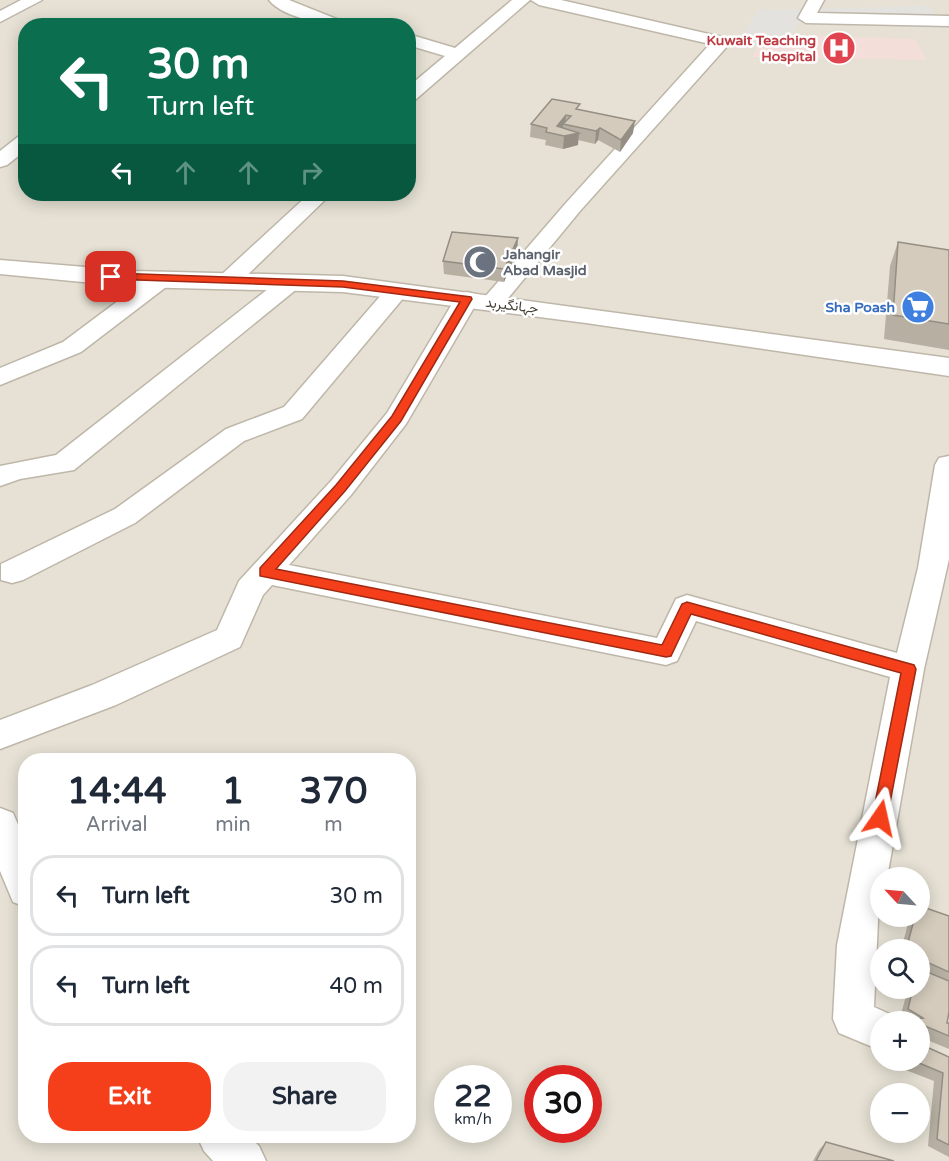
<!DOCTYPE html>
<html lang="en">
<head>
<meta charset="utf-8">
<style>
  :root { --surface:#fff; --page:#f2f2f3; --text:#1f2937; --muted:#747a83; --line:#e0e1e3; --accent:#f53f1b }
  body { margin:0; font-family:"Varela Round",Vazirmatn,sans-serif; background:var(--page); color:var(--text); height:100vh; display:flex; flex-direction:column; font-size:22px; white-space:nowrap }
  * { box-sizing:border-box; margin:0 }
  p { font-size:20px; color:var(--muted) }
  .icon { flex:none; width:33px; height:33px; fill:none; stroke:currentColor; stroke-width:2; stroke-linecap:round; stroke-linejoin:round }
  .map { position:relative; flex:1; overflow:hidden }
  .sheet { position:absolute; left:18px; top:753px; width:398px; height:390px; display:flex; flex-direction:column; background:var(--surface); border-radius:24px; box-shadow:0 3px 15px #0003 }
  .sheet>* { flex:none }
  .top-card { position:absolute; left:18px; top:18px; width:398px; height:183px; border-radius:24px; box-shadow:0 3px 15px #0003; background:#0b6e4f; color:#fff; overflow:hidden }
  .needle { width:39px; rotate:296deg }
  .tools { position:absolute; left:870px; top:867px; display:grid; gap:12px }
  .tools a { display:grid; place-items:center; width:60px; height:60px; border-radius:50%; background:var(--surface); box-shadow:0 3px 15px #0003; font-size:30px }
  .speed { position:absolute; left:434px; top:1065px; display:flex; gap:12px; font-size:30px; font-weight:700; text-align:center }
  .speed>* { display:grid; place-content:center; width:78px; height:78px; border-radius:50%; background:var(--surface); box-shadow:0 3px 15px #0003; line-height:1 }
  .speed small { font-size:15px; font-weight:400 }
  .speed .limit { border:9px solid #d22; background:#fff; color:#111 }
  .pin { position:absolute; display:grid; place-items:center; width:51px; height:51px; color:#fff; margin:-26px; border-radius:12px; box-shadow:0 3px 9px #0006 }
  .me { position:absolute; width:66px; margin:-33px; rotate:11deg; stroke-linejoin:round; filter:drop-shadow(0 0 4px #0008) }
  .turn { display:flex; align-items:center; gap:21px; height:126px; padding:0 30px; font-size:27px }
  .turn .icon { width:78px; height:78px; stroke-width:2.5 }
  .turn b { display:block; font-size:42px; line-height:51px }
  .lanes { display:flex; align-items:center; height:57px; padding:0 30px; background:#0003; justify-content:center; gap:30px; direction:ltr }
  .lanes .off { opacity:.35 }
  .eta { display:flex; justify-content:space-evenly; align-items:center; height:102px; text-align:center }
  .eta b { font-size:36px; font-weight:700; line-height:42px }
  .primary-button { display:flex; gap:12px; margin-top:auto; padding:12px 30px }
  .primary-button a { flex:1; height:69px; border-radius:24px; background:var(--accent); color:#fff; font-size:24px; font-weight:700; line-height:69px; text-align:center }
  .primary-button a+a { background:var(--page); color:var(--text) }
  ul { padding:0; list-style:none }
  li { display:flex; align-items:center; gap:18px; height:81px; margin:0 12px 9px; padding:0 18px; border:3px solid var(--line); border-radius:24px }
  li div { flex:1 }
  li b { display:block; font-size:22px }
  li em { font-style:normal }
  .map>svg:first-child { display:block }
</style>
</head>
<body>
<div class="map">
<svg width="949" height="1161" viewBox="0 0 949 1161">
  <rect width="100%" height="100%" fill="#f3efe6"/>
  <path fill="#e6e1d4" fill-rule="evenodd" d="M0,0h949v1161h-949zM26,26h382v168h-382zM26,760h382v376h-382zM880,878h40v38h-40zM880,950h40v38h-40zM880,1022h40v38h-40zM447,1078h51v52h-51zM537,1078h51v52h-51zM880,1094h40v38h-40z"/>
  <path fill="#f3deda" d="M768,34l147,5 12,21 -176,-3z"/>
  <path fill="#e4e2de" d="M928,6l21,23 -149,-7 -14,19 -43,-8 16,-23z"/>
  <g fill="none" stroke-linecap="round" stroke-linejoin="round">
    <defs>
      <path id="minor" d="M21,0h21l-42,22v-11z
        M269,0h20l65,26c-23,0 -70,-7 -85,-26z
        M512,0h18l-115,100 -7,2v-15l37,-31 -37,-11v-11l47,14z
        M531,0h30l161,37 9,5 -151,169 -80,97h-16l-4,-5 4,-5 82,-95 144,-159 -171,-39z
        M808,0h16l-7,13 132,3v10l-143,-3 -8,-5z
        M26,134v16l-19,15 -7,2v-16l19,-15z
        M309,194h22l-95,92h-16l-3,-5 3,-5z
        M162,272l8,2 3,5 -3,5 -89,68 -81,33v-17l63,-26 91,-68z
        M290,276l8,2 3,5 -3,5 -224,182 -54,9 -20,7v-20l56,-11 226,-177z
        M397,284l8,2 4,5 -4,5 -103,123 -58,22 -109,82 -112,57 -11,3 -11,-3v-16l114,-55 111,-80 58,-22 105,-121z
        M467,292l8,2 4,5 -73,125 -55,71 -62,70 368,73 19,-39 11,-4 210,58 21,-85 17,-103 4,-7 10,-2v103l-25,110 -37,209h-7l-6,129 20,9 3,6h-17v28l-41,-17 -6,-14 4,-74 53,-268 -194,-56 -19,40 -11,4 -394,-80 -9,10 -23,52 -124,58 -116,44v-29l92,-35 125,-55 22,-49 92,-100 56,-68 68,-114 4,-5z
        M0,808l13,5 13,30v64l-13,-5 -13,-31z
        M197,1136h52l10,10 7,15h-53l-9,-10z"/>
      <path id="tertiary" d="M0,260l134,11 209,5 606,82v18l-363,-53 -243,-31 -209,-5 -134,-13z"/>
    </defs>
    <use href="#minor" stroke="#beb7a9" stroke-width="3"/>
    <use href="#tertiary" stroke="#beb7a9" stroke-width="3"/>
    <use href="#minor" fill="#fff" fill-rule="evenodd"/>
    <use href="#tertiary" fill="#fff" fill-rule="evenodd"/>
  </g>
  <path fill="#b6afa2" d="M580,110l53,23 -13,19 -22,-12 -3,4 -17,-4v5l-15,4 -18,-4 1,-5 -16,-3 1,-13z
    M240,194h31l-6,7z
    M518,238l-1,13 -13,31 -60,-8 -1,-13z
    M898,242l51,8v100l-65,-11 6,-73z
    M910,916h39v96l-2,11h2v26l-29,-12v-15h-15l-5,-4 8,-30h12v-38h-19z
    M949,1057v100l-21,-11 6,-65 -44,-17 1,-4h29z
    M826,1142l68,19h-81l6,-11z"/>
  <path fill="#948e84" d="M566,115l-1,10 -2,-1v6l-6,-4z
    M635,121l-2,12 -13,19 1,-12z
    M600,128l-2,12 -3,4 1,-13z
    M579,133l-1,12 -15,4 1,-13z
    M264,194h7l-6,7z
    M518,238l-1,13 -13,31v-13z"/>
  <path fill="#d4cbbc" stroke="#948e84" stroke-width="1.5" d="M552,99l28,5 -4,5 59,12 -14,19 -21,-12 -4,3 -33,-7 8,-8 -5,-1 -9,11 22,7 -15,3 -18,-4 1,-4 -16,-4z
    M452,232l66,6 -14,31 -61,-8z
    M898,242l51,8v74l-56,-9z
    M920,906l29,10v56l-29,-13v-9h-14l9,-34h5z
    M920,969l29,12v31l-2,11h2v13l-29,-12v-2h-8l-3,-2 14,-2 -15,-9 5,-21h7z
    M920,1044l29,13v88l-12,-6 6,-66 -31,-13h8z
    M826,1142l68,19h-78z"/>
  <path fill="#f53f1b" stroke="#9f2912" stroke-width="1.5" d="M111,273l232,8 128,16 1,2 -71,122 -56,70 -69,78 386,76 20,-41 5,-2 227,63 2,4 -30,154 -6,3 -6,-3 -2,-5 29,-145 -210,-59 -20,42 -5,1 -406,-81v-8l76,-83 56,-69 68,-114 -117,-15 -235,-8 -2,-2z"/>
  <defs>
    <symbol id="hospital-disc" viewBox="-11 -11 22 22"><circle r="9.5" fill="#e0444e" stroke="#fff"/><path d="M-5-5h3v3.5h4V-5h3V5h-3V1.5h-4V5h-3Z" fill="#fff"/></symbol>
    <symbol id="mosque-disc" viewBox="-11 -11 22 22"><circle r="9.5" fill="#6b7280" stroke="#fff"/><path d="M3.5-4.9A6 6 0 1 0 3.5 4.9A5 5 0 1 1 3.5-4.9Z" fill="#fff"/></symbol>
    <symbol id="supermarket-disc" viewBox="-11 -11 22 22"><circle r="9.5" fill="#3f7fe0" stroke="#fff"/><path d="M-6-5.5h2.5l.6 2H6L4.5 2H-2.5L-4.4-4H-6ZM-1.5 3.2a1.3 1.3 0 1 0 .1 0ZM3 3.2a1.3 1.3 0 1 0 .1 0Z" fill="#fff"/></symbol>
  </defs>
  <g fill-rule="evenodd">
    <use href="#hospital-disc" x="820" y="29" width="38" height="38"/>
    <use href="#mosque-disc" x="461" y="243" width="38" height="38"/>
    <use href="#supermarket-disc" x="899" y="288" width="38" height="38"/>
  </g>
  <g text-anchor="middle" stroke-width="5" stroke-linejoin="round" paint-order="stroke">
    <g font-size="14" font-weight="bold" fill="#be3a42" stroke="#fff" text-anchor="end">
      <text x="816" y="45">Kuwait Teaching<tspan x="816" dy="16">Hospital</tspan></text>
    </g>
    <g font-size="14" font-weight="bold" fill="#5b616d" stroke="#fff" text-anchor="start">
      <text x="503" y="259">Jahangir<tspan x="503" dy="16">Abad Masjid</tspan></text>
    </g>
    <g font-size="14" fill="#453f36" stroke="#fff">
      <text transform="translate(512 305) rotate(7)" y="5">جہانگیربد</text>
    </g>
    <g font-size="14" font-weight="bold" fill="#366cbe" stroke="#fff" text-anchor="end">
      <text x="895" y="312">Sha Poash</text>
    </g>
  </g>
</svg>
<div class="tools">
<a><svg class="needle" viewBox="-14 -14 28 28"><path d="M0-13l5 13h-10z" fill="#e53935"/><path d="M0 13l5-13h-10z" fill="#747a83"/></svg></a>
<a><svg class="icon" aria-label="search" viewBox="0 0 24 24"><circle cx="10" cy="10" r="6"/><path d="M15 15l6 6"/></svg></a>
<a>+</a>
<a>−</a>
</div>
<div class="speed"><div>22<small>km/h</small></div><div class="limit">30</div></div>
<div class="pin" style="left:111px;top:277px;background:#d93025"><svg class="icon" aria-label="arrive" viewBox="0 0 24 24"><path d="M6 21V4h12l-3 4 3 4H6"/></svg></div>
<svg class="me" style="left:880px;top:818px" viewBox="-20 -20 40 40"><path d="M0-17L14 15 0 8-14 15z" fill="#f53f1b" stroke="#fff" stroke-width="4"/></svg>
<div class="top-card">
<div class="turn"><svg class="icon" aria-label="left" viewBox="0 0 24 24"><path d="M17 20v-9H6M10 6l-5 5 5 5"/></svg><div><b>30 m</b>Turn left</div></div>
<div class="lanes"><svg class="icon" aria-label="left" viewBox="0 0 24 24"><path d="M17 20v-9H6M10 6l-5 5 5 5"/></svg><svg class="icon off" aria-label="ahead" viewBox="0 0 24 24"><path d="M12 20V5M6 11l6-6 6 6"/></svg><svg class="icon off" aria-label="ahead" viewBox="0 0 24 24"><path d="M12 20V5M6 11l6-6 6 6"/></svg><svg class="icon off" aria-label="right" viewBox="0 0 24 24"><path d="M7 20v-9h11M14 6l5 5-5 5"/></svg></div>
</div>
<section class="sheet">
<div class="eta">
<div><b>14:44</b><p>Arrival</p></div>
<div><b>1</b><p>min</p></div>
<div><b>370</b><p>m</p></div>
</div>
<ul>
<li><svg class="icon" aria-label="left" viewBox="0 0 24 24"><path d="M17 20v-9H6M10 6l-5 5 5 5"/></svg><div><b>Turn left</b></div><em>30 m</em></li>
<li><svg class="icon" aria-label="left" viewBox="0 0 24 24"><path d="M17 20v-9H6M10 6l-5 5 5 5"/></svg><div><b>Turn left</b></div><em>40 m</em></li>
</ul>
<div class="primary-button"><a>Exit</a><a>Share</a></div>
</section>
</div>
</body>
</html>
